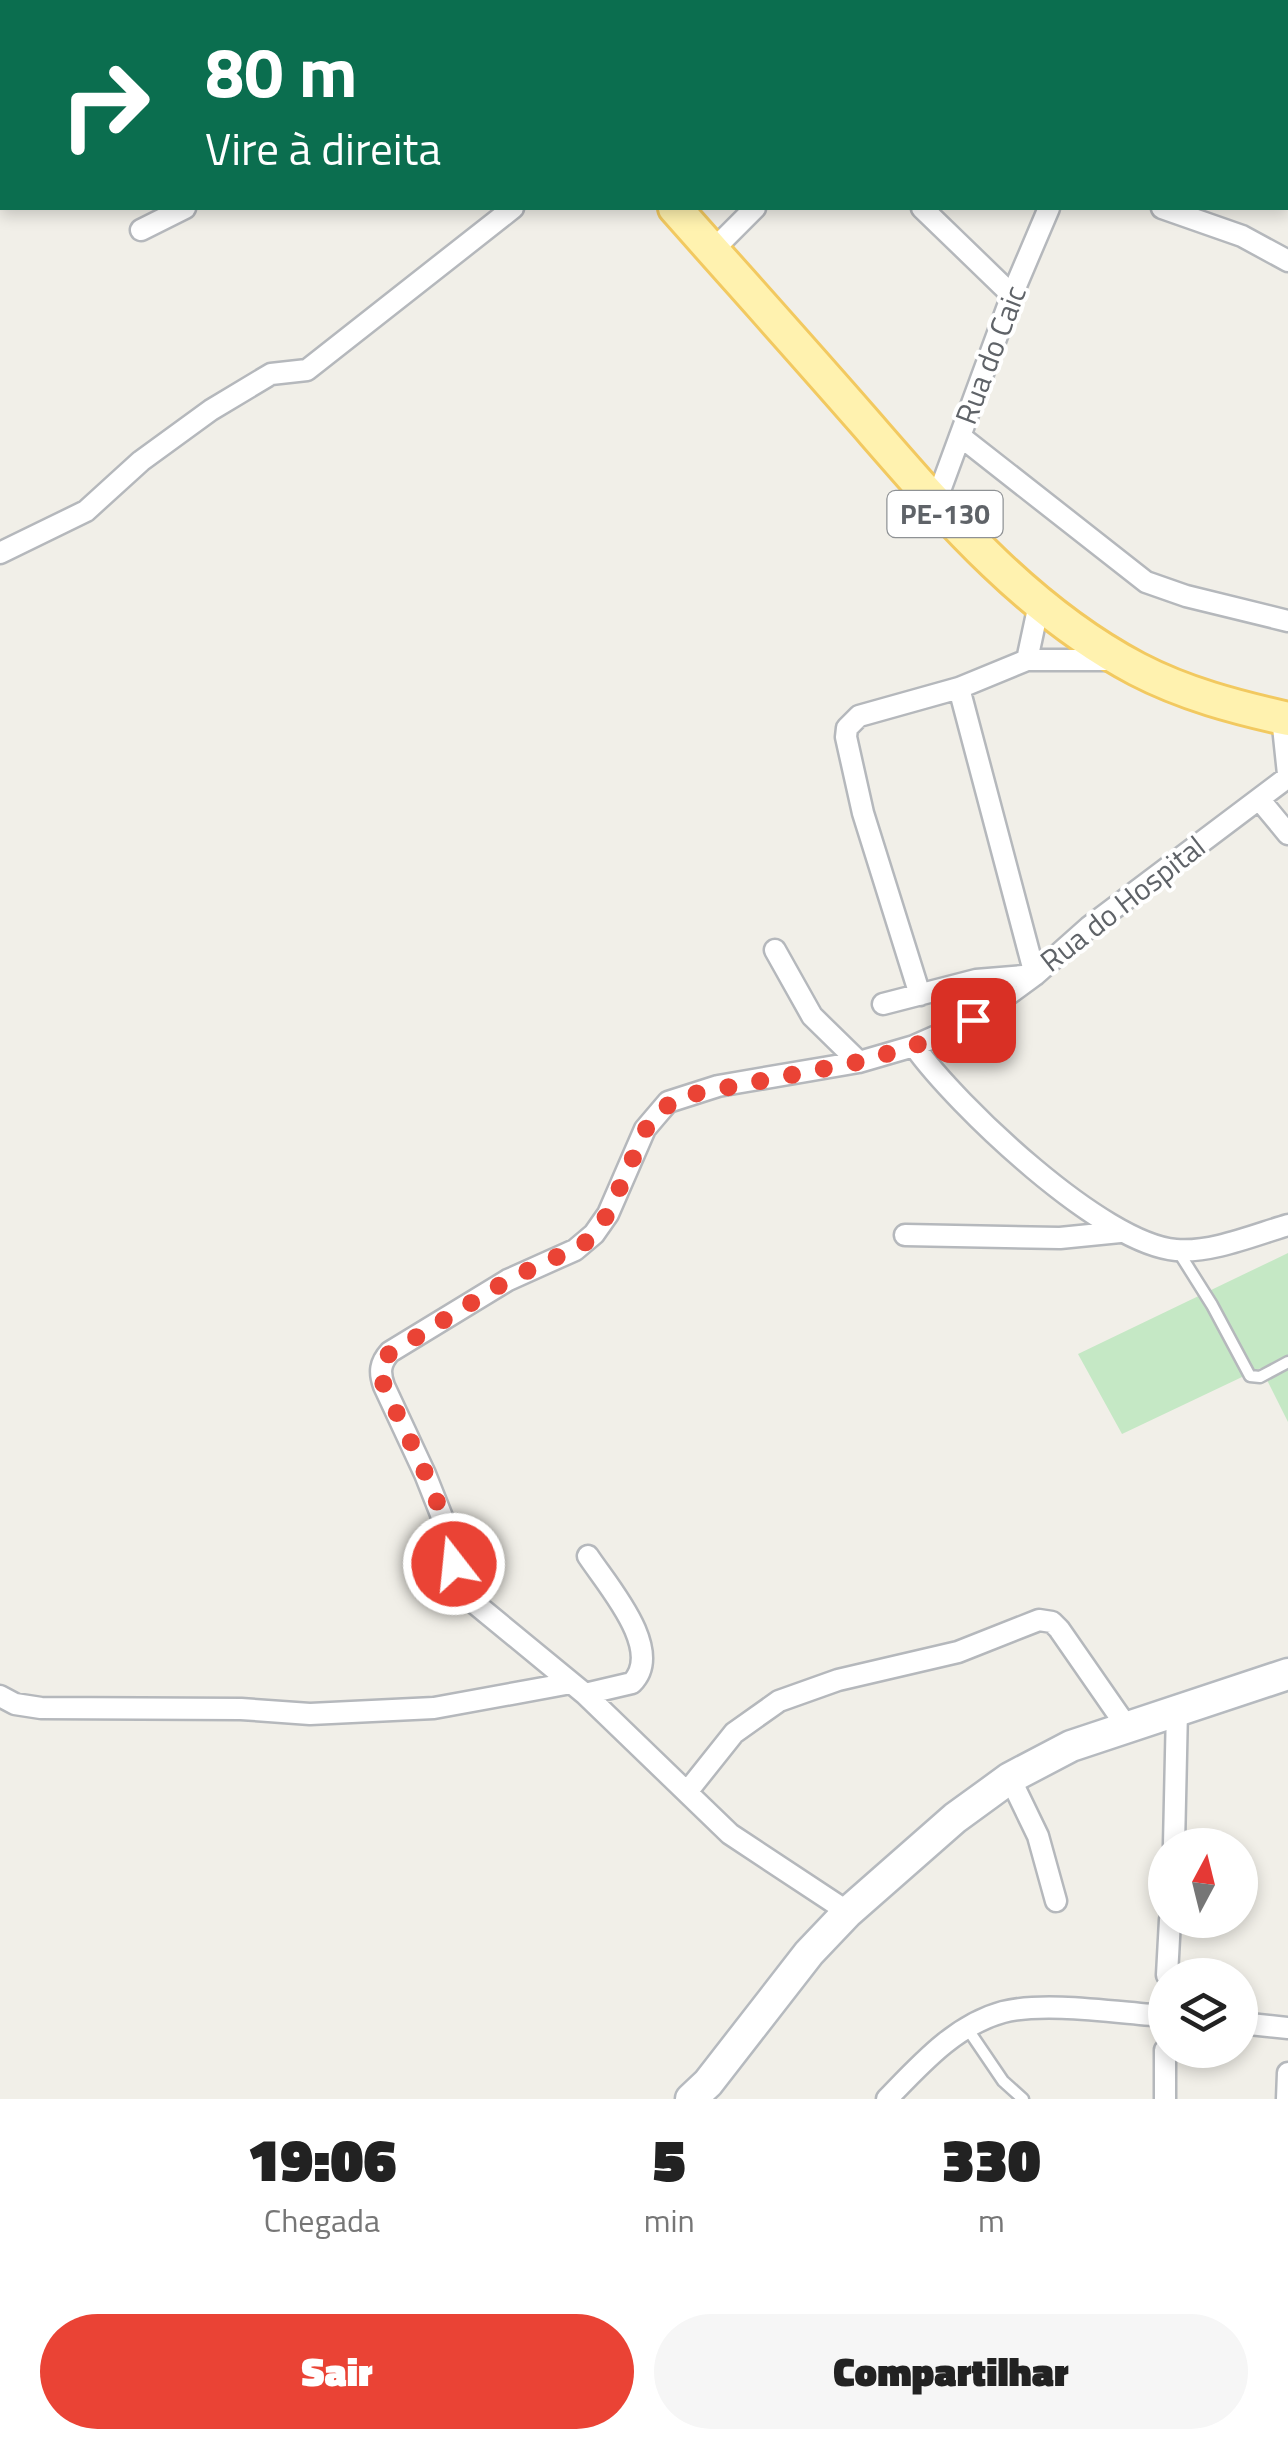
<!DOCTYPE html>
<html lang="pt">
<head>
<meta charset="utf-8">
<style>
  :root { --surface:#fff; --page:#f6f6f6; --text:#222; --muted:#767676; --accent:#ea4335 }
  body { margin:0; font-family:"Titillium Web",sans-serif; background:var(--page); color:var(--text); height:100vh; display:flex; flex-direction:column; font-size:38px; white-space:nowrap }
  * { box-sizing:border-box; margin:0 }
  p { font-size:32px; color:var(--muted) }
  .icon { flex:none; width:55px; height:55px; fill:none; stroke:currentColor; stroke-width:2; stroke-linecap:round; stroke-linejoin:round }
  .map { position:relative; height:2099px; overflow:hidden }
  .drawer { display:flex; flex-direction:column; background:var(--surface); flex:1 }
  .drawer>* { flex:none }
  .top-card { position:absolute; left:0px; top:0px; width:1290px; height:210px; box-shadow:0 5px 15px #0003; background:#0b6e4f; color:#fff; overflow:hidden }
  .needle { width:65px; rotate:7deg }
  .controls { position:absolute; left:1148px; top:1828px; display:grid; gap:20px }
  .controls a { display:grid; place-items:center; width:110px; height:110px; border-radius:50%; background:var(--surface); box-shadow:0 5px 15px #0003; font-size:50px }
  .pin { position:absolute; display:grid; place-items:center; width:85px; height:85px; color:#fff; margin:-42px; border-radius:20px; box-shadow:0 5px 15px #0006 }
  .me { position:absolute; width:110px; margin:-55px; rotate:344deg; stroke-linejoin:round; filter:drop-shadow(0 0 8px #0008) }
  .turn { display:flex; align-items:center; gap:35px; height:210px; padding:0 40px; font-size:45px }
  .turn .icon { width:130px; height:130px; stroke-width:2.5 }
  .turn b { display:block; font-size:70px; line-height:85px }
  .eta { display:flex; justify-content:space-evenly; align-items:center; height:170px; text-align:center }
  .eta b { font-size:60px; font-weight:800; line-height:70px }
  .cta { display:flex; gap:20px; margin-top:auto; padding:20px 40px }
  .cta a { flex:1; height:115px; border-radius:60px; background:var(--accent); color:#fff; font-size:40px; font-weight:800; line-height:115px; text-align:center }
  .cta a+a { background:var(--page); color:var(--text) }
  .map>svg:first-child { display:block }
</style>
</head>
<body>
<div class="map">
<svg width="1288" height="2099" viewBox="0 0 1288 2099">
  <rect width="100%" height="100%" fill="#f1efe8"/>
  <path fill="#c5e8c5" d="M1288,1253v169l-27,-54 -139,66 -44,-80z"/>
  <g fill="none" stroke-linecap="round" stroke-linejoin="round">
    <defs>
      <path id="lane" d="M1178,1251l34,54 38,71 10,1 28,-15
        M967,2028l36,53 20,18"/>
      <path id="street" d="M724,0l3,2
        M763,2l2,-2
        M971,2l6,-2
        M922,208l90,87
        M1162,208l80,28 46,25
        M141,230l44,-22
        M713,250l42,-42
        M960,436l186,146 40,14 102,25
        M935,504l77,-209 37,-87
        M0,553l86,-42 55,-50 70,-51 60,-36 36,-4 206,-162
        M1027,660h88
        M959,688l76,287
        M1282,717l6,57
        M1259,799l29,35
        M775,950l37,66 47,46
        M920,995l-57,-182 -17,-76 1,-9 12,-12 100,-28 68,-28 12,-56
        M883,1004l93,-24 59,-5
        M914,1046c43,60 188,198 262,204 36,3 78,-15 112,-25
        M905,1235l155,3 60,-6
        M585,1694l47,-11c33,-33 -25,-98 -44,-127
        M0,1696l15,8 26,4 200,1 69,5 124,-6 137,-25
        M1010,1778l28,58 18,65
        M687,1792l47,-59 45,-32 59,-21 120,-28 81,-32 13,2 7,7 68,98
        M1174,1845l3,-136
        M848,1912l-118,-78 -145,-140 -113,-93 -14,-23 -8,-41 -25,-63 -41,-88c-5,-14 -4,-23 6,-34l118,-72 67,-30 19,-16 14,-20 37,-85 23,-27 50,-16 141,-24 55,-16 59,-26 62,-45 54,-48 199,-150
        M1167,1975l3,-55
        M1240,2023l48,5
        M887,2099c33,-34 68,-74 116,-87 43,-11 116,1 162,4
        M1165,2099v-49
        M1287,2099l1,-26"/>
      <path id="secondary" d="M691,2099l17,-16 101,-130 39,-41 107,-94 55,-40 61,-32 217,-72"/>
      <path id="primary" d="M468,0l3,2
        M675,208c62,70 125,140 187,211 81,93 163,191 275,250 48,25 98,38 151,50"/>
    </defs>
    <use href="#lane" stroke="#b5b8bc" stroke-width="15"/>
    <use href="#street" stroke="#b5b8bc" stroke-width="25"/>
    <use href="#secondary" stroke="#b6babf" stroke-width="35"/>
    <use href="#primary" stroke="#f2c960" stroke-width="38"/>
    <use href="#lane" stroke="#fff" stroke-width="10"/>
    <use href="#street" stroke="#fff" stroke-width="20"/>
    <use href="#secondary" stroke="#fff" stroke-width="30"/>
    <use href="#primary" stroke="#fff2af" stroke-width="32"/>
  </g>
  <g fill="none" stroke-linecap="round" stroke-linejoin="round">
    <path stroke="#ea4335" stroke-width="18" stroke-dasharray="0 32.4" d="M454,1564c-10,-63 -44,-121 -70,-178l-4,-15 6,-15 122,-76 76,-36 24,-30 42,-94 28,-23 180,-35 56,-16 59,-26"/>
  </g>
  <g text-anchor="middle" stroke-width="8" stroke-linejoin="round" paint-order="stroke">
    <rect fill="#fff" stroke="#8f9295" stroke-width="2.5" x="887.5" y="491" width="115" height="46" rx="8"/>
    <g font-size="28" font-weight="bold" fill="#5f6368">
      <text x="945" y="524">PE-130</text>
    </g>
    <g font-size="30" fill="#5f6368" stroke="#fff">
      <text transform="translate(991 355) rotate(-69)" y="10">Rua do Caic</text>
      <text transform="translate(1123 904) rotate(-38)" y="10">Rua do Hospital</text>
    </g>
  </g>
</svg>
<div class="controls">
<a><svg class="needle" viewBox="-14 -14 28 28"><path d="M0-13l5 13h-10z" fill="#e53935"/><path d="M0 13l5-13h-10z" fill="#767676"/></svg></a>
<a><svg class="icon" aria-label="layers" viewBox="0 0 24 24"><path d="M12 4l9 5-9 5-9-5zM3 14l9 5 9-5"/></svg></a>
</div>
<div class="pin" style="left:973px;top:1020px;background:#d93025"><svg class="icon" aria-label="arrive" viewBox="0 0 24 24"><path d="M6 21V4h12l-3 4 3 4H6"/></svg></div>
<svg class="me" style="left:454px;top:1564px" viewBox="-20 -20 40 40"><circle r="17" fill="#ea4335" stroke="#fff" stroke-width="3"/><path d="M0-11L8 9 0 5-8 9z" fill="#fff"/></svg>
<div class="top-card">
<div class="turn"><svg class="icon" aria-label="right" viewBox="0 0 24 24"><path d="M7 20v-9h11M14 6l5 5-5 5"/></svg><div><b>80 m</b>Vire à direita</div></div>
</div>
</div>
<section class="drawer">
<div class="eta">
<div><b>19:06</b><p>Chegada</p></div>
<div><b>5</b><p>min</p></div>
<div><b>330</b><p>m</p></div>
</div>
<div class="cta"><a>Sair</a><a>Compartilhar</a></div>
</section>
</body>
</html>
